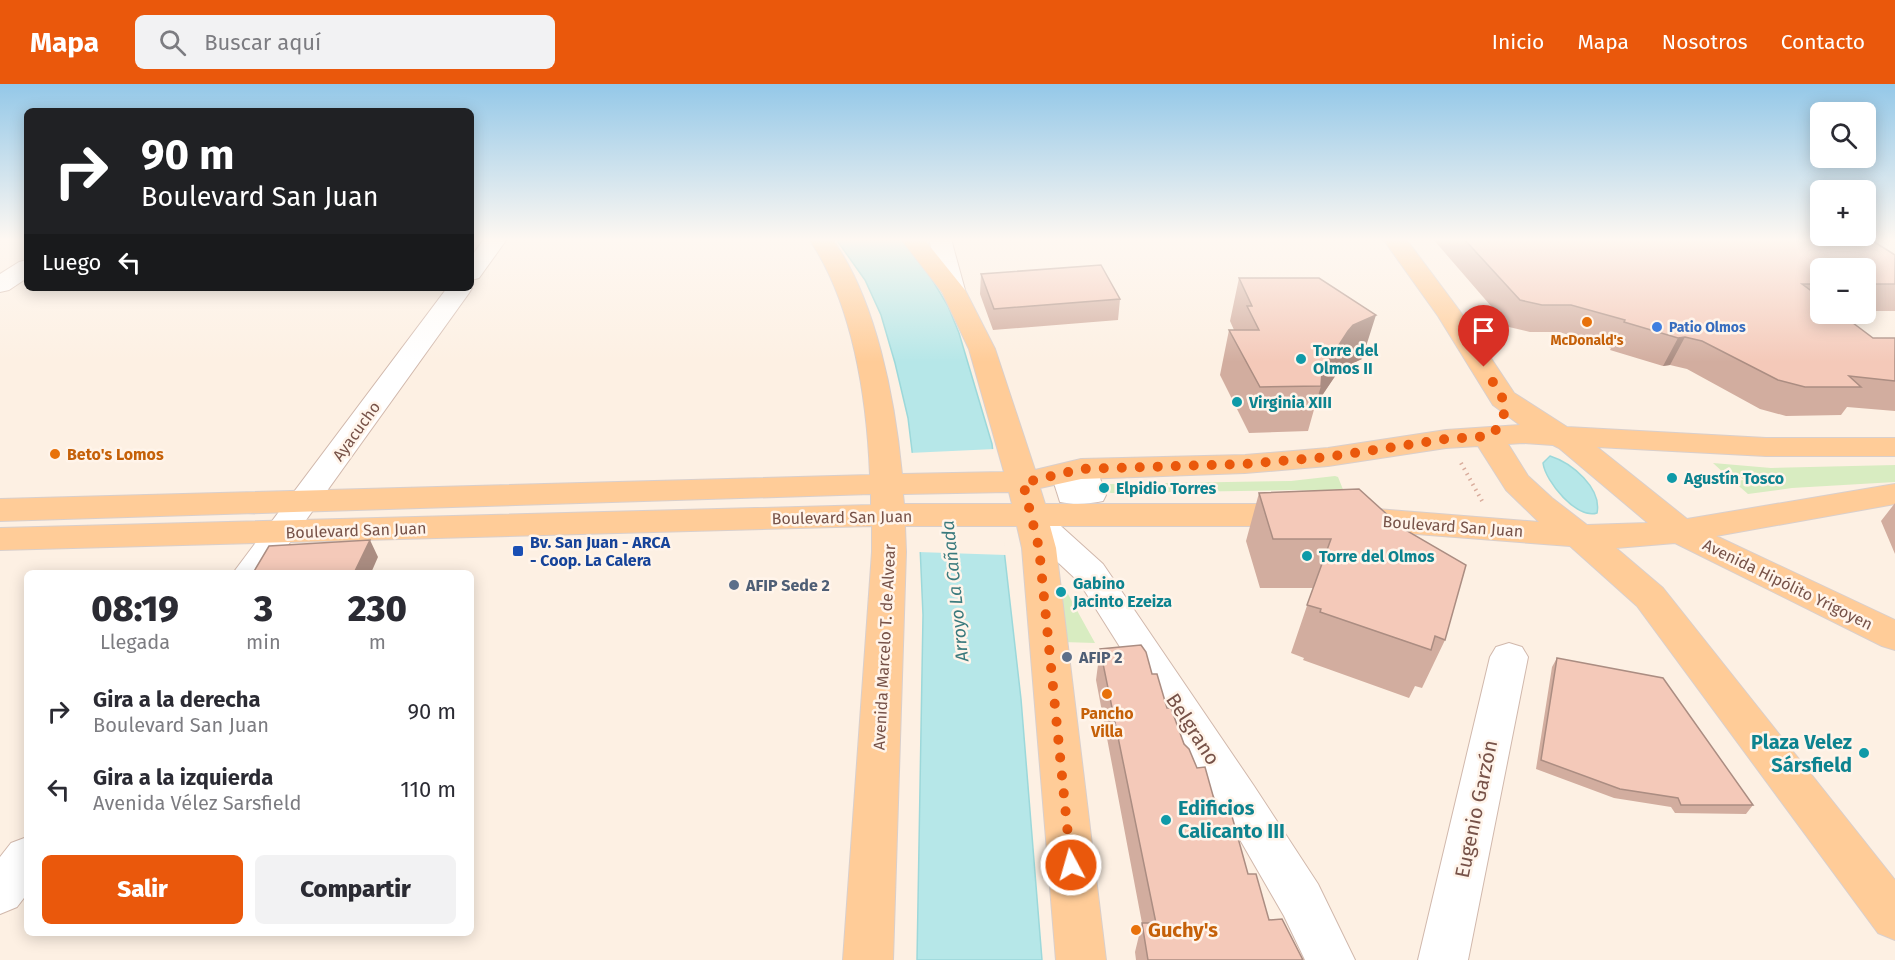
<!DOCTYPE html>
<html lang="es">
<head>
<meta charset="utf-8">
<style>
  :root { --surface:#fff; --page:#f2f2f3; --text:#2b2b33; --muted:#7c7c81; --accent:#ea580c }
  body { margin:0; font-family:"Fira Sans",sans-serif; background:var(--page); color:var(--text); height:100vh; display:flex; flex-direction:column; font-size:22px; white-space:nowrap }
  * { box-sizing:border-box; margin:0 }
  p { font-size:20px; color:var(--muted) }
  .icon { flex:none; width:33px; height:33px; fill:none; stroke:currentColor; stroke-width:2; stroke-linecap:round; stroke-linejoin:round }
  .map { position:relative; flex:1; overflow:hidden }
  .side { position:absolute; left:24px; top:486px; width:450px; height:366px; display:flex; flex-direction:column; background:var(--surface); border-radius:9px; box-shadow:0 3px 15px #0003 }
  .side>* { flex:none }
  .hud { position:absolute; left:24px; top:24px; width:450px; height:183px; border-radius:9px; box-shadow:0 3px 15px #0003; background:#202124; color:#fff; overflow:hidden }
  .fabs { position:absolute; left:1810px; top:18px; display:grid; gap:12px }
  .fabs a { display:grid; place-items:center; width:66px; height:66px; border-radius:9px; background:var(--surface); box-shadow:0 3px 15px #0003; font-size:30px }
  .pin { position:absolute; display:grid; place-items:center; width:51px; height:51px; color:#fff; margin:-62px -26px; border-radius:50% 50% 50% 0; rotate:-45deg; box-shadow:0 0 6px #0007 }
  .pin .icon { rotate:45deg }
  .me { position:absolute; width:66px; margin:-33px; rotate:354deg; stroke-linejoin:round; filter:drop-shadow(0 0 4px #0008) }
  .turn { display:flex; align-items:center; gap:21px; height:126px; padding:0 18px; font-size:27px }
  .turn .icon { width:78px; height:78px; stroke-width:2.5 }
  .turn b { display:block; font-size:42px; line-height:51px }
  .then { display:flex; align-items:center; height:57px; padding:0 18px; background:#0003; gap:12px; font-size:22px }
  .eta { display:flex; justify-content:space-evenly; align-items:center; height:102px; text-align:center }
  .eta b { font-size:36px; font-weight:800; line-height:42px }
  .primary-button { display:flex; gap:12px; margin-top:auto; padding:12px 18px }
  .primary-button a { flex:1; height:69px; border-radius:9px; background:var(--accent); color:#fff; font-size:24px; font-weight:800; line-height:69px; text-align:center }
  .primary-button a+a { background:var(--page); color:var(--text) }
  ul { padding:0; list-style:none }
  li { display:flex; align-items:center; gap:18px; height:78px; padding:0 18px }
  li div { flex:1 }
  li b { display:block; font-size:22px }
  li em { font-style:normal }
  header { display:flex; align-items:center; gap:36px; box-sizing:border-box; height:84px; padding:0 30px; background:var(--accent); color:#fff }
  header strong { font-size:28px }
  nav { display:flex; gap:33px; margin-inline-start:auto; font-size:21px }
  .search { width:420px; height:54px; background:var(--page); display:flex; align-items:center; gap:15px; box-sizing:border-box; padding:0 21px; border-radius:9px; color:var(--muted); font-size:22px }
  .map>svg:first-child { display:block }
</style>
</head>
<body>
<header>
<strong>Mapa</strong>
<div class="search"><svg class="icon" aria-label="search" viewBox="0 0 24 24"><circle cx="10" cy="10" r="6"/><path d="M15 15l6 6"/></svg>Buscar aquí</div>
<nav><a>Inicio</a><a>Mapa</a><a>Nosotros</a><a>Contacto</a></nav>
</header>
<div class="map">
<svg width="1895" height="876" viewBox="0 0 1895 876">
  <rect width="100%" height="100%" fill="#fdf0e3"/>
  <path fill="#d8ecc1" d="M1713,379l58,5 124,-3v17l-103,6 -44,6 -15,-13 11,-1 -7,-6 -11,1z
    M1335,392l3,1 6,15 -49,-2 -184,3 -5,-2 -2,-4 5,-3 182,-3z
    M1056,501h7l32,58 -32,-1z"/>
  <path fill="#b6e7e8" stroke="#9cd8da" stroke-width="1.5" d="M836,155h65l23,27 24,40 11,27 33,111 29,255 21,261h-125l6,-345 -5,-115 -10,-82 -13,-55 -14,-48 -16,-35z
    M1550,372c22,7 52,32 47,57 -20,7 -52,-32 -54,-50z"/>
  <path fill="#fdf0e3" d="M995,365l11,106 -88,-3 -9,-99z"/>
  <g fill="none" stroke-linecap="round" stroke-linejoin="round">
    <defs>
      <path id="pedestrian" d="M1066,391l34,3 6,17 -3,6c-14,3 -29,4 -43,1l-6,-19 3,-5z"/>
      <path id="minor" d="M484,155h23l-28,39 -8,2v-23z
        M929,155h22l14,51 -3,5 -9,2 -9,-2 -3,-5z
        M27,176v18l-18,12 -9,2v-18l19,-12z
        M471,202l1,2 -3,5 -201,280h-35l214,-285z
        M1030,422l12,3 61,55 151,222 64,98 37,76h-50l-21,-44 -60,-104 -145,-230 -61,-57 -4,-8 4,-8z
        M1509,559l13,4 6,10 -60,303h-50l72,-303 6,-10z
        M27,753v57l-10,13 -17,7v-57l11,-14z"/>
      <path id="primary" d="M809,155h23c44,59 63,162 70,235l102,-2 -35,-123 -27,-57 -41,-53h23l41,51 30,59 40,121 46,-11 164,-4 83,-7 118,-18 74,-5 -27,-20 -55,-89 -55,-77h23l53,71 55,83 53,34 199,11h129v18h-129l-169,-9 90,72 208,-35v20l-179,32 179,84v30l-13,-4 -207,-103 -59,5 47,40 232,292v60l-17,-7 -241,-327 -67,-60 -218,-17 -12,-3 -4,-8 4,-8 12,-3 187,15 -33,-32 -28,-44 -32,2 -118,18 -83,7 -164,6 -41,9 5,16h253l12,3 4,8 -4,8 -12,3h-248l6,22 50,412h-50l-34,-412 -5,-22h-112l1,26 -13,408h-50l29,-408v-26l-872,24v-22l871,-23v-11l-871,27v-22l870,-24c-3,-77 -17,-172 -61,-236zM1523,359l30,2 6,3 89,75 -61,2 -35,-27 -24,-22 -20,-32zM1009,408l3,12h-108l-1,-10z"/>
    </defs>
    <use href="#pedestrian" stroke="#d1b8ac" stroke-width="2"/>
    <use href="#minor" stroke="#d1b8ac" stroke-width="2"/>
    <use href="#primary" stroke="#d9cfcc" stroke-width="2"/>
    <path stroke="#d9ac9c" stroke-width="4" stroke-dasharray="1.5 4.5" stroke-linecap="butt" d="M1461,379l21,38"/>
    <use href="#pedestrian" fill="#fff" fill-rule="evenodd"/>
    <use href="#minor" fill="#fff" fill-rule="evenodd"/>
    <use href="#primary" fill="#ffcc98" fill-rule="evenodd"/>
  </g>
  <path fill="#d2ad9f" d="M1433,155h437l25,16v56h-29v-43h-45v46l52,24h22v73l-48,-4 -6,8 -55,1 -26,-7 -73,-40 -17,-4 -7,1 -53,-16 1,-2 -52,-16h-29l-21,-5z
    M981,190l139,25 -2,21 -125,10 -13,-36z
    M1239,194l123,81 -22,10 -5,7 -20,30 -7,25 -59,2 -29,-58 9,-45h5l-4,-9z
    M1359,405l86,151 -23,48 -7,-2 -6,12 -106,-38 1,-2 -13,-5 22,-65h-53l-14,-47 13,-48z
    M1895,419v51l-14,-33z
    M1100,565l52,25 15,34 81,166 21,46 34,40h-167l-1,-8 7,-29 -46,-243z
    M1557,574l196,147 -7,9 -71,-1 -4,-6 -57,-9 -78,-29 16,-102z"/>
  <path fill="#ab8d82" d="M1376,231l-14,44 -22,10 -25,37 6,-20 1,-15 26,-40 5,-6z
    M1685,253l-15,28 -7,1 15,-28z
    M370,456l8,17 -7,16h-17z"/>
  <path fill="#f4c9b9" stroke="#ab8d82" stroke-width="1.5" d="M1464,155h406l25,16v29h-29v-16h-45v16h-19l19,14v16h20l32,24h22v43l-46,-5 12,11h-56l-27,-7 -76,-39 -17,-4 -7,1 -54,-16 1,-2 -54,-15h-29l-22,-5z
    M1101,181l19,34 -126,10 -13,-35z
    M1239,194h80l57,37 -23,10 -5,6 -26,40 -1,15 -61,1 -31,-57h30l-12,-24h5z
    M1359,405l43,39 64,37 -21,75 -10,-4 -4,14 -111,-38 1,-3 -14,-4 24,-66h-58l-14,-46z
    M370,456l-16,33h-101l16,-27z
    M1141,561l5,7 6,22h5l10,34h4l13,36 5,5 8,19 8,-1 12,43 13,-1 18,65h8l13,46 13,-1 21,41h-155l-6,-37h14l-56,-274z
    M1557,574l106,20 90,127h-72l-3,-7 -58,-9 -79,-29z"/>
  <linearGradient id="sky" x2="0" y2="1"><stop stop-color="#94c8e8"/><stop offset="0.56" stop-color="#fef8f2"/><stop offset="1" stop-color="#fef8f2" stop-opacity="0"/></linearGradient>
  <rect width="1895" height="278" fill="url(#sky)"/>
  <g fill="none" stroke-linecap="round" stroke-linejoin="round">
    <path stroke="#ea580c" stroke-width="10" stroke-dasharray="0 18" d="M1071,781l-32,-317 -16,-65 58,-14 164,-5 83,-7 118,-18 43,-3 9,-8 8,-19 -3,-10 -19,-32"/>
  </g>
  <g fill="#e8710a" stroke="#fff4ea" stroke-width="2">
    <circle cx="1587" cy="238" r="6"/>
    <circle cx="55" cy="370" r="6"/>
    <circle cx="1107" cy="610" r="6"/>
    <circle cx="1136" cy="846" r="6"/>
  </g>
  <circle fill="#3f7fe0" stroke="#fff4ea" stroke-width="2" cx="1657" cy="243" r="6"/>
  <g fill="#0f9aa8" stroke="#fff4ea" stroke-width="2">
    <circle cx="1301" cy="275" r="6"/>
    <circle cx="1237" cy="318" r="6"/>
    <circle cx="1672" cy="394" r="6"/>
    <circle cx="1104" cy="404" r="6"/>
    <circle cx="1307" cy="472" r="6"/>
    <circle cx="1061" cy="508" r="6"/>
    <circle cx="1864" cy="669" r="6"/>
    <circle cx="1166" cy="736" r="6"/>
  </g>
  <rect fill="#1a4fb4" stroke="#fff4ea" stroke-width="2" x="512" y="461" width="12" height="12" rx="3"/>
  <g fill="#5c6f8a" stroke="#fff4ea" stroke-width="2">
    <circle cx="734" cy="501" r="6"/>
    <circle cx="1067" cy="573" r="6"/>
  </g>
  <g text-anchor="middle" stroke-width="5" stroke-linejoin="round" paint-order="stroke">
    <g font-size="14" font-weight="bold" fill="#366cbe" stroke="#fff4ea" text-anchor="start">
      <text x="1669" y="248">Patio Olmos</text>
    </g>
    <g font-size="14" font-weight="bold" fill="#c56008" stroke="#fff4ea">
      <text x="1587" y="261">McDonald's</text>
    </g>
    <g font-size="16" font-weight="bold" fill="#0d838f" stroke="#fff4ea" text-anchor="start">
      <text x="1313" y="272">Torre del<tspan x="1313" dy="18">Olmos II</tspan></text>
      <text x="1249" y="324">Virginia XIII</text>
      <text x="1684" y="400">Agustín Tosco</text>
      <text x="1116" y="410">Elpidio Torres</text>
      <text x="1319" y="478">Torre del Olmos</text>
      <text x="1073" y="505">Gabino<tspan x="1073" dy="18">Jacinto Ezeiza</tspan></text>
    </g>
    <g font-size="16" fill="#775248" stroke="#fff4ea">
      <text transform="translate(356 347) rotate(-54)" y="6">Ayacucho</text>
      <text transform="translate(842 433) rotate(-1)" y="6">Boulevard San Juan</text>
      <text transform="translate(1453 442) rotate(4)" y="6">Boulevard San Juan</text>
      <text transform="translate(356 446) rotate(-2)" y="6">Boulevard San Juan</text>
      <text transform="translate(1788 500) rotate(26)" y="6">Avenida Hipólito Yrigoyen</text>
      <text transform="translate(884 563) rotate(-87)" y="6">Avenida Marcelo T. de Alvear</text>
    </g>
    <g font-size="16" font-weight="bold" fill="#c56008" stroke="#fff4ea" text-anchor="start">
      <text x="67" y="376">Beto's Lomos</text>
      <text x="1107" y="635" text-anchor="middle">Pancho<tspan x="1107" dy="18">Villa</tspan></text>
    </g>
    <g font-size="16" font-weight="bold" fill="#164399" stroke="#fff4ea" text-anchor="start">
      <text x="530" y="464">Bv. San Juan - ARCA<tspan x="530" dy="18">- Coop. La Calera</tspan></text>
    </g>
    <g font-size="16" font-weight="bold" fill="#4e5e75" stroke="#fff4ea" text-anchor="start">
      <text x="746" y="507">AFIP Sede 2</text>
      <text x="1079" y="579">AFIP 2</text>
    </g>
    <g font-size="18" font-style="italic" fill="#3a7a7d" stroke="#fff4ea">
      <text transform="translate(955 507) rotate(-96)" y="6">Arroyo La Cañada</text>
    </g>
    <g font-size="20" fill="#775248" stroke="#fff4ea">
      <text transform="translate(1193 645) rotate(57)" y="7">Belgrano</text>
      <text transform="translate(1476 725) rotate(-78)" y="7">Eugenio Garzón</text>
    </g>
    <g font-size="20" font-weight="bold" fill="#0d838f" stroke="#fff4ea" text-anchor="end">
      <text x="1852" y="665">Plaza Velez<tspan x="1852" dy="23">Sársfield</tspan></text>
      <text x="1178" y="731" text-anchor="start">Edificios<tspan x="1178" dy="23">Calicanto III</tspan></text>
    </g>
    <g font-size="20" font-weight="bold" fill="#c56008" stroke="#fff4ea" text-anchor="start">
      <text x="1148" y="853">Guchy's</text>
    </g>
  </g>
</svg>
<div class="fabs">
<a><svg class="icon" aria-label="search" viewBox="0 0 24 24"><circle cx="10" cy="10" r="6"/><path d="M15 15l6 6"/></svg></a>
<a>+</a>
<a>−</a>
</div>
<div class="pin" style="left:1484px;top:283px;background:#d93025"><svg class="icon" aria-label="arrive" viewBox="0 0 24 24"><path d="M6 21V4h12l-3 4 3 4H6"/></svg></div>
<svg class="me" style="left:1071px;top:781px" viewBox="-20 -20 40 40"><circle r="17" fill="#ea580c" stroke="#fff" stroke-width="3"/><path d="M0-11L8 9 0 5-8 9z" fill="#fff"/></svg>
<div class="hud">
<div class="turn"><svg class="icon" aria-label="right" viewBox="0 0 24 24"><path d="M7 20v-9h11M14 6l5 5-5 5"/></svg><div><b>90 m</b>Boulevard San Juan</div></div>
<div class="then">Luego<svg class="icon" aria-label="left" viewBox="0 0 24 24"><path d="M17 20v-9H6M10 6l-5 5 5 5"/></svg></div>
</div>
<section class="side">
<div class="eta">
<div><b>08:19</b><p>Llegada</p></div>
<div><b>3</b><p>min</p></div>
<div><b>230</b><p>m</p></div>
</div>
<ul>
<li><svg class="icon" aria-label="right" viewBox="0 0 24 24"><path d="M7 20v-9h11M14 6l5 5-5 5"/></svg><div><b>Gira a la derecha</b><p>Boulevard San Juan</p></div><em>90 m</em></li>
<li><svg class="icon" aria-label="left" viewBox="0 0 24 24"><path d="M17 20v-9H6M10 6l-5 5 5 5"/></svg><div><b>Gira a la izquierda</b><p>Avenida Vélez Sarsfield</p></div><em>110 m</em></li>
</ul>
<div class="primary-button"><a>Salir</a><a>Compartir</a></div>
</section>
</div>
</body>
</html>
